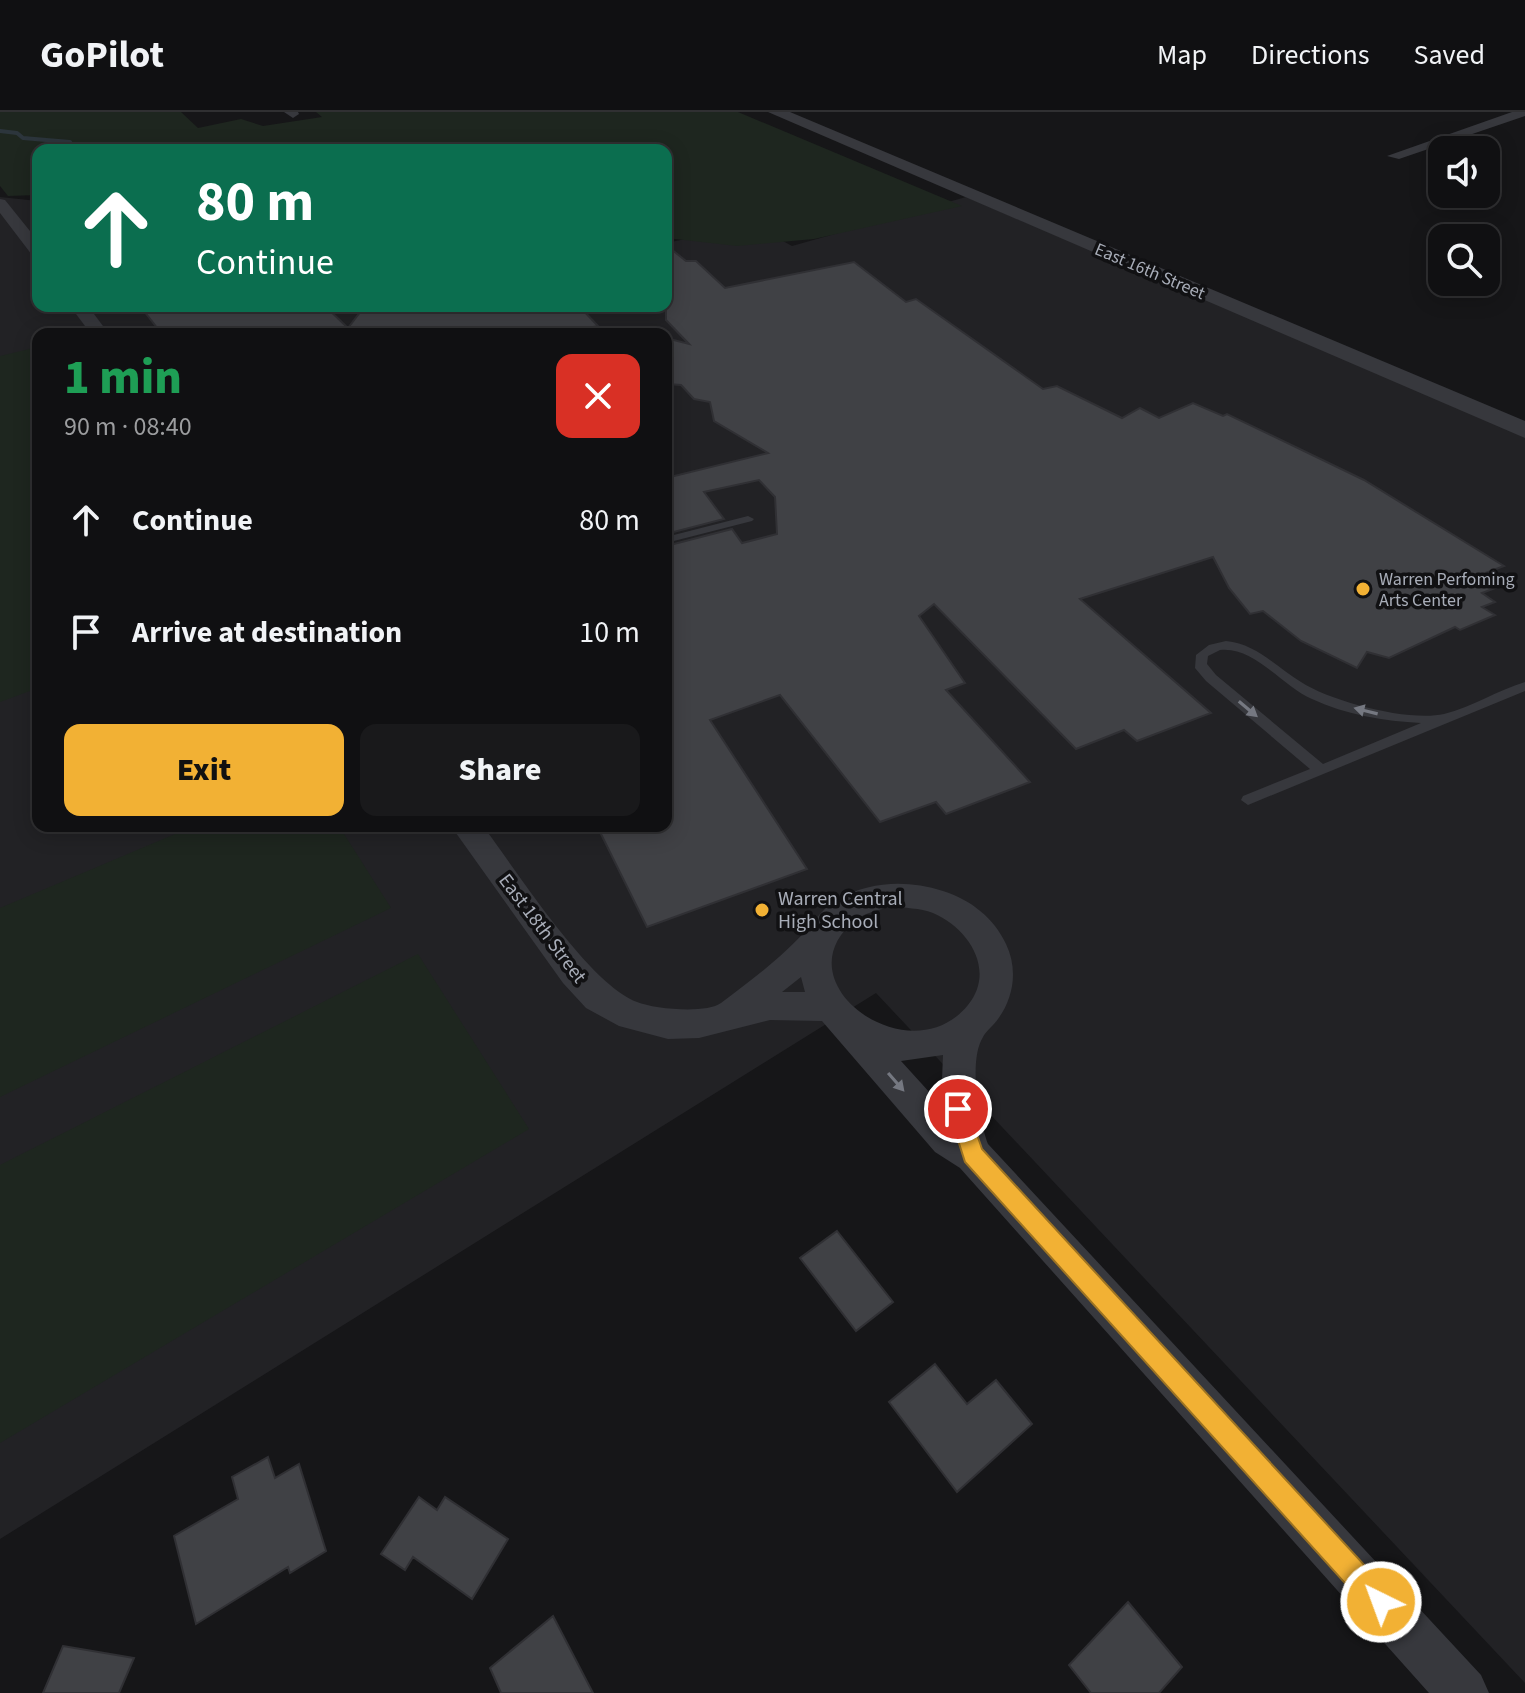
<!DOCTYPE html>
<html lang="en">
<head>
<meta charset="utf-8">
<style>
  :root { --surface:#101012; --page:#19191b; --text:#f1f3f6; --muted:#9c9d9f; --line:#303032; --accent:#f2b134 }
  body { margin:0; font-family:"Source Sans 3",sans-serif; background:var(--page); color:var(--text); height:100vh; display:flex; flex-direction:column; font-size:30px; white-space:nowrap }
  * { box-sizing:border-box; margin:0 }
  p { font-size:26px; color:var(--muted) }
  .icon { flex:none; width:44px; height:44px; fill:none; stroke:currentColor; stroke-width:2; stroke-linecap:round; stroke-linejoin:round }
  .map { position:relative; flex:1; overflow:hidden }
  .sheet { position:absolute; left:32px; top:216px; width:640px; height:504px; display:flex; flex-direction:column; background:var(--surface); border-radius:16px; box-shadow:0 4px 20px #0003,0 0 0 2px var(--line) }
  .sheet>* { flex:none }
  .hud { position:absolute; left:32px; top:32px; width:640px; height:168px; border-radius:16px; box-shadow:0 4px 20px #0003,0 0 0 2px var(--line); background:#0b6e4f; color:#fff; overflow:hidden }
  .fabs { position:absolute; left:1428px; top:24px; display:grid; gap:16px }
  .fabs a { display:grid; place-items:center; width:72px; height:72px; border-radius:16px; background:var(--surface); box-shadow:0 4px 20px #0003,0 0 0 2px var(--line); font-size:40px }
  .pin { position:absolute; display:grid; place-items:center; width:68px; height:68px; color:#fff; margin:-34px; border:4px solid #fff; border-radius:50%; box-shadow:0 2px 8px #0007 }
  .me { position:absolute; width:88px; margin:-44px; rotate:318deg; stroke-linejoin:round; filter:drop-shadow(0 0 6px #0008) }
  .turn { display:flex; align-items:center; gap:28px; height:168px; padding:0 32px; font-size:36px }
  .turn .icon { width:104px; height:104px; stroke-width:2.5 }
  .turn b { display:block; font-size:56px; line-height:68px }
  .round { display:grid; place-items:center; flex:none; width:84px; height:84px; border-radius:16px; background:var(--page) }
  .head { display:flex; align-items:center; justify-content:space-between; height:136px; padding:0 32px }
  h1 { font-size:48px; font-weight:800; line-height:60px; color:#1e9e55 }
  .button { display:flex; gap:16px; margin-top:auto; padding:16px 32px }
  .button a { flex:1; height:92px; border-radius:16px; background:var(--accent); color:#111; font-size:32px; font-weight:800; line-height:92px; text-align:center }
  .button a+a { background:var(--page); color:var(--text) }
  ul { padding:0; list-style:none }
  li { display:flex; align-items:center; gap:24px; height:112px; padding:0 32px }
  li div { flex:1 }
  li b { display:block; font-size:30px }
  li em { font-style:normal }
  header { display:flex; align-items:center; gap:48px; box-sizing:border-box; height:112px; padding:0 40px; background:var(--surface); border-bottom:2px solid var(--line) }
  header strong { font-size:38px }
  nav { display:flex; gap:44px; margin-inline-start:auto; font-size:28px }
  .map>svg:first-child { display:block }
</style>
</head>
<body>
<header>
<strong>GoPilot</strong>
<nav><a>Map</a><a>Directions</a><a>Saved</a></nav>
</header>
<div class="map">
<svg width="1525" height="1581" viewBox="0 0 1525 1581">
  <rect width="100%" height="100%" fill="#161618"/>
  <path fill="#222225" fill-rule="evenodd" d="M0,85l38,4v105h628v-63l88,-18 38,21 174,-49 559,238v1248l-649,-690 -876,546zM38,222h628v492h-628z"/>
  <path fill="#1e261f" d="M0,0h181l17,16 43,-9 22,7 59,-9 -6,-5h422l224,94 -148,33 -77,7 -71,-8v-88h-628v45l-30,1 -8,-10z
    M38,235v341l-38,14v-346z
    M194,714h145l52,82 -391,189v-189z
    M418,842l111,175 -529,314v-278z"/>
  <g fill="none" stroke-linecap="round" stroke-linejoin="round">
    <path stroke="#2c353c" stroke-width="4" d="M0,19l17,2 6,5 47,4 1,3 -10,5
      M32,48l6,-2"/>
  </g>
  <path fill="#404145" stroke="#303034" stroke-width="2" d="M666,133l20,16h10l29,27 129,-26 52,40 10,-3 127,90 14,-3 65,32 18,-10 19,10 34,-15 30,13 4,-2 137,66 140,86 -21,8 20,11 -21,8 13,9 -13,5 13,8 -35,15 -5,-3 -66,31 -22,-6 -10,16 -56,-27 -38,-30 -13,3 -21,-26 -16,-31 -133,42 131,114 -74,28 -13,-11 -48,19 -142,-145 -15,12 46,67 -19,7 84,92 -84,32 -10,-12 -56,20 -100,-127 -70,25 97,149 -160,58 -50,-101h69v-280l66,-17 10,14 35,-9 -2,-37 -16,-17 -55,12 20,27 -58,15v-56l102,-25 -54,-32 -4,-19 -16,-3 -13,-14 -15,-1v-46l23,6 -23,-24z
    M140,194h185l23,22 13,-17 27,-5h191l19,20 -39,8h-397z
    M837,1119l56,71 -37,29 -56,-73z
    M935,1252l32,40 29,-24 36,44 -75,68 -68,-90z
    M268,1345l7,21 24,-14 27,87 -36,22 -2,-6 -92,57 -22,-88 64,-37 -6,-22z
    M419,1385l18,13 8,-13 63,42 -36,60 -59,-42 -8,13 -24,-16z
    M1128,1490l54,65 -23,26h-68l-22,-28z
    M553,1504l40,77h-92l-11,-25z
    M63,1534l71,12 -15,35h-76z"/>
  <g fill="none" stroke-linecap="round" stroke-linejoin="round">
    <path fill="#37383d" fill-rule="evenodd" d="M748,404l6,3 -2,2 -86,22v-6z
      M1226,529c31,3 50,26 75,41 31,20 108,40 143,32 28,-7 54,-24 81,-32v9l-277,114 -7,-5 2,-4 67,-27 -104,-88 -11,-13 1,-13 13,-10zM1220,538c34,-4 62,36 92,49 34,16 72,22 109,24l-98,41 -107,-89 -9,-11 1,-8z"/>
    <path fill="#37383d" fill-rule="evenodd" d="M284,0h14l1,2 -6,4z
      M1512,0h13v4l-126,43 -12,-3z
      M0,87l5,1 33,41v16l-6,-2 -32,-42z
      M70,194h18l21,28h-18z
      M451,714h32c34,45 105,157 154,176 17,7 69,12 84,1 28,-21 63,-47 87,-75 8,-9 18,-23 30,-29 34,-18 69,-19 105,-8 28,9 51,27 63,53 12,25 8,53 -8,75 -4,6 -12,12 -15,18 -15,24 -4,82 5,107l493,531 8,18h-60l-469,-525 -25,-16 -113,-131 -52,-1 -71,18 -31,1 -49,-13 -33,-18 -23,-25zM891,794c13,2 29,2 42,7 36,15 63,58 35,92 -58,72 -192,-24 -111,-86 8,-6 23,-9 34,-13zM801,865l4,15h-23zM943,943l-2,50 -40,-44z"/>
    <path fill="#37383d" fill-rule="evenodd" d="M768,0h22l735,309v17z"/>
  </g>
  <defs><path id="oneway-solid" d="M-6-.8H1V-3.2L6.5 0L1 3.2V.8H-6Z" transform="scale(2)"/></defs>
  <g fill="#757881">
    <use href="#oneway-solid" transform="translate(1248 597) rotate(40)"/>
    <use href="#oneway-solid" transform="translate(1366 599) rotate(-166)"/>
    <use href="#oneway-solid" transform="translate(896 970) rotate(49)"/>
  </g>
  <path fill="#f2b134" stroke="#9d7322" stroke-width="2" d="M958,987l8,3 16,47 408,444 5,9 -5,10 -9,4 -10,-4 -406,-450 -17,-53 3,-7z"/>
  <g fill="#f2b134" stroke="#111113" stroke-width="3">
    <circle cx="1363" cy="477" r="8"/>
    <circle cx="762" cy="798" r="8"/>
  </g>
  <g text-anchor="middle" stroke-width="7" stroke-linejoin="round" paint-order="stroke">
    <g font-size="18" fill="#a8adb8" stroke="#111113">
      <text transform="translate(1150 159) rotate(23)" y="6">East 16th Street</text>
    </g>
    <g font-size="18" fill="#a8adb8" stroke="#111113" text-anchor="start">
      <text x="1379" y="473">Warren Perfoming<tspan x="1379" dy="21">Arts Center</tspan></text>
    </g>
    <g font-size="20" fill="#a8adb8" stroke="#111113" text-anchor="start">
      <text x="778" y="793">Warren Central<tspan x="778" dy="23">High School</tspan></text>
    </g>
    <g font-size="20" fill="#a8adb8" stroke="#111113">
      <text transform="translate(543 816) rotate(53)" y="7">East 18th Street</text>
    </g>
  </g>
</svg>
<div class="fabs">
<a><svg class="icon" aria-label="sound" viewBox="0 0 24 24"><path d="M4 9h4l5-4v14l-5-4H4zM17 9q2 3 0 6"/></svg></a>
<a><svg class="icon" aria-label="search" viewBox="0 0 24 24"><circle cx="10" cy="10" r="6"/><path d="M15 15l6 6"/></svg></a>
</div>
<div class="pin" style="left:958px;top:997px;background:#d93025"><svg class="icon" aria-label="arrive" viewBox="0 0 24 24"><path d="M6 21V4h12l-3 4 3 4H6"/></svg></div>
<svg class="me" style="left:1381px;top:1490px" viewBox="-20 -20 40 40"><circle r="17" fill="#f2b134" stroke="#fff" stroke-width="3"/><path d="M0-11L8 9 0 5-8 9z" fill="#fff"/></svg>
<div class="hud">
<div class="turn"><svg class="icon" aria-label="ahead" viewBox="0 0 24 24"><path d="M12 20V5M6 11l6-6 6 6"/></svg><div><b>80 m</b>Continue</div></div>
</div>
<section class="sheet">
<div class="head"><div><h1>1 min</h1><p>90 m · 08:40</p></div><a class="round" style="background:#d93025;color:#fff"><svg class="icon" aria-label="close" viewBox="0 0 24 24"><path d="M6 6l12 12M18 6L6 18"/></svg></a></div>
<ul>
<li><svg class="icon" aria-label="ahead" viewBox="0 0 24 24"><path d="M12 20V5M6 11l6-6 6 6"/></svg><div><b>Continue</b></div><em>80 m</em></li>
<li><svg class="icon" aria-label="arrive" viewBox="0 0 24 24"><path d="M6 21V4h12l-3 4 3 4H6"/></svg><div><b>Arrive at destination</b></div><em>10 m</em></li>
</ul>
<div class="button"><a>Exit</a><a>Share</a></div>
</section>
</div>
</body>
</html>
